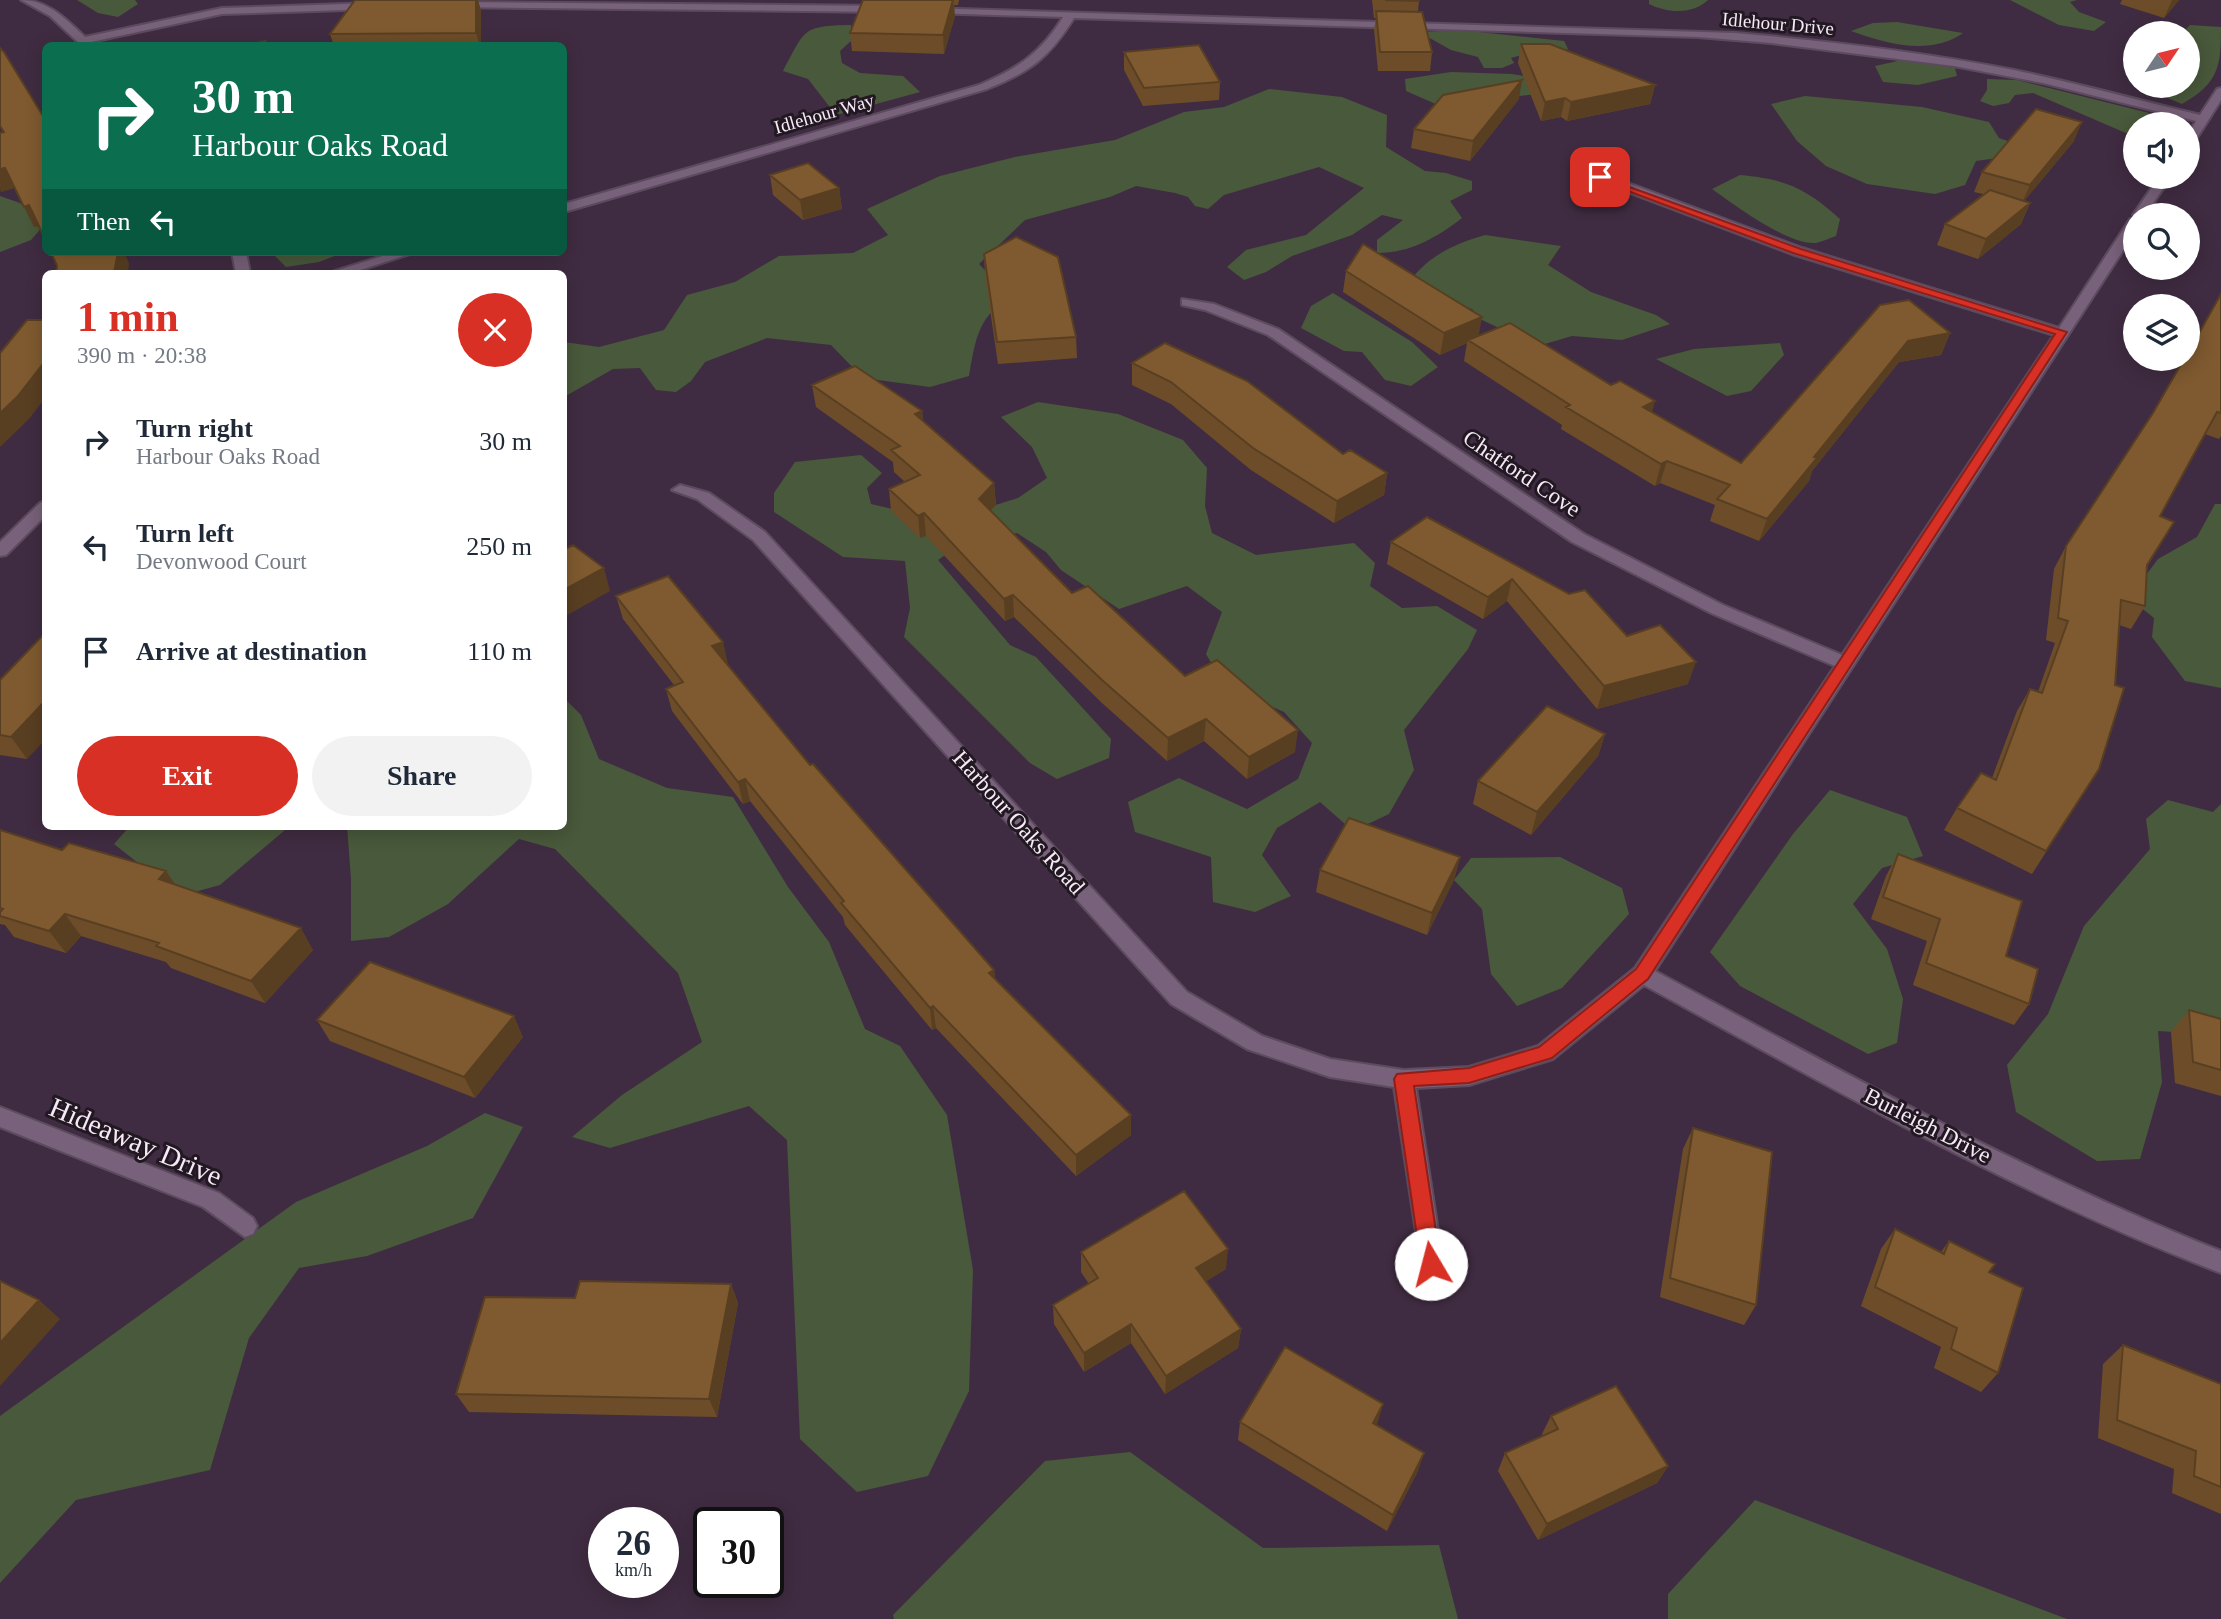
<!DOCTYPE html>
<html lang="en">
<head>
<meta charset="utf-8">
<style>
  :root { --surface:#fff; --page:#f2f2f3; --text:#1f2937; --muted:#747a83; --accent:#d93025 }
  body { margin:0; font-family:Georgia,serif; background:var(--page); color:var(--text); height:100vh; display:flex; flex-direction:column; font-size:26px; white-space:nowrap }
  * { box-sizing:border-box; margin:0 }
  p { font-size:23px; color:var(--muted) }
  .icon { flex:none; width:38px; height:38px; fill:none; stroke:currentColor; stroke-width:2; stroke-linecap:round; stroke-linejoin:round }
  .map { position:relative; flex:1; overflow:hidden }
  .panel { position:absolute; left:42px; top:270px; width:525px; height:560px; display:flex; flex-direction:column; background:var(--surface); border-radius:10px; box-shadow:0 4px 18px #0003 }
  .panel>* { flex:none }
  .guide { position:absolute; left:42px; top:42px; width:525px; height:214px; border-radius:10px; box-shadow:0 4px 18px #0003; background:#0b6e4f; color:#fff; overflow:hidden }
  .needle { width:46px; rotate:55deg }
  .fabs { position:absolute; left:2123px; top:21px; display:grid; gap:14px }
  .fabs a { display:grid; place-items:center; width:77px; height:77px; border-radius:50%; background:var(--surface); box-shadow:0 4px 18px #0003; font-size:35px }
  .speed { position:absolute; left:588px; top:1507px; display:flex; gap:14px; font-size:35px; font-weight:700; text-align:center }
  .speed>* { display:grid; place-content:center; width:91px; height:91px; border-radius:50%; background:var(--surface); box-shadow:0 4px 18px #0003; line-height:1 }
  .speed small { font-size:18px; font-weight:400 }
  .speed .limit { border:4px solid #111; border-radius:10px; background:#fff; color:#111 }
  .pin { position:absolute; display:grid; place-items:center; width:60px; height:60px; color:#fff; margin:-30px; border-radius:14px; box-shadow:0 4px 10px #0006 }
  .me { position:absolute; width:77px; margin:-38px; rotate:352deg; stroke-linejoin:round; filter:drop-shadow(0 0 5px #0008) }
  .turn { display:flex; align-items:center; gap:24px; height:147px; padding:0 35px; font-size:32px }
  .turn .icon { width:91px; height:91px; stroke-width:2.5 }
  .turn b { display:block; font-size:49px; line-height:60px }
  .then { display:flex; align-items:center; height:66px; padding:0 35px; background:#0003; gap:14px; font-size:26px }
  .round { display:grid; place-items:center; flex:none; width:74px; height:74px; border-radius:37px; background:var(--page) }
  .overview { display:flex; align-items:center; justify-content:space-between; height:119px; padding:0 35px }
  h1 { font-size:42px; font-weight:700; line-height:52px; color:var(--accent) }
  .button { display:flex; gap:14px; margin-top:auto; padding:14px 35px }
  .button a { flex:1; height:80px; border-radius:42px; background:var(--accent); color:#fff; font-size:28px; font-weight:700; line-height:80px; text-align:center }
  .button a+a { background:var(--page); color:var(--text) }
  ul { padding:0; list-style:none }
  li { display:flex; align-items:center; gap:21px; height:105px; padding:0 35px }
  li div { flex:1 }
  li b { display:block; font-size:26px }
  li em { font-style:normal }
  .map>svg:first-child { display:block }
</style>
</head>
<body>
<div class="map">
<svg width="2221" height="1619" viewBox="0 0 2221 1619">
  <rect width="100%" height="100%" fill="#402c42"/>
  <path fill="#49593b" d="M77,0h58l3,4 -20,13 -20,-4z
    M1649,0h59c-16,15 -41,13 -59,4z
    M2010,0h67l-7,2 9,10 27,10 -12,9 -35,-6z
    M1897,22l66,11c-32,23 -77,11 -112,-2l22,-8z
    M851,25l1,15 -12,11 2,12 18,10 43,3 17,16 -84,23 -28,-36 -25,-8c23,-42 18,-45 68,-46z
    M2190,25l31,2c0,39 -2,56 -39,77l-29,-12 -3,-6h38v-53h-6z
    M1460,30l104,11 4,8 -12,4 -14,-4 -31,9 3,5 -12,5h-18l-6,-11 -27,-7 -32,-18z
    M1902,60l53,8 2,8 -39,9 -35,-3 -8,-16z
    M1451,72l61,2 65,11 -31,8 -108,12 -32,-14 -1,-12z
    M1987,79l30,1 148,37 7,7h-37v13l-102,-44 -18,2 -6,8 -16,3 -13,-5 7,-11z
    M1269,89l73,8 45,18 -1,32 39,24 21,2 26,8v9l-22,11 12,17c-26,20 -52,35 -85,35v-13l26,-20 -21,-5 -30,20 -60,21 -26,16 -22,8 -17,-13 19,-17 60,-15 58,-47 -45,-21 -95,28 -16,14 -13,-3 -7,-9 -13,-4 -39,-7 -26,11 -85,23 -46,44 33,34c-34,15 -37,44 -43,78l-39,11 -67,-9 -32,-33 -64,-7 -62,24 -14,19 -15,11 -20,-2 -16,-22 -27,1 -49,28v-55l35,5 65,-17 23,-35 48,-13 44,-26 74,-3 35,-18 -21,-26 73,-33 75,-19 100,-17 69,-28 40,-5z
    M1805,96l117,11 67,15 10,16 60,21 -28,6 -27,-8 -28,4 -11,24 -30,9 -68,-10 -41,-18 -29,-25 -26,-37z
    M1740,175c45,4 66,13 100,44l-4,17c-6,2 -14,6 -21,7 -27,2 -82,-39 -103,-54z
    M0,196l20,7 24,22 -13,15 -31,12z
    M1485,235l76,11 -13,19 43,27 65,23 14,9 -48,16 -50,-4 -34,10 -56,-26 -10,-11 -66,-22c18,-29 47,-43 79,-52z
    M271,252h74l-26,10 -33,5z
    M1333,293l79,49 26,25 -27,19 -26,-6 -23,-28 -18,-1 -43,-23 10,-22z
    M1780,343l4,12 -33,36 -24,5 -71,-37 38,-10z
    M1038,402l80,12 65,26 24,28 -2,38 7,27 44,22 98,-12 21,20 -5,23 32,22 35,-2 40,24 -9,19 -64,81 10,40 -25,44 -36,17 -33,-29 -43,26 -15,27 29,41 -36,16 -42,-10 -2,-45 -76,-25 -7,-30 51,-24 68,31 51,-30 14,-36 -28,-31 -59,-26 -19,-32 16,-42 -35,-26 -68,23 -58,-39 -15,-18 -29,-19 -58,12 -21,15 72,85 26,12 75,82 -2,19 -52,21 -27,-16 -126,-126 6,-29 -5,-47 -62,-4 -69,-45v-19l21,-31 66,-7 21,18 -15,15 4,16 73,17 74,-23 29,-20 -15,-31 -31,-30z
    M2215,504h6v184l-36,-7 -33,-44 2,-19 -25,-20 29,-39 39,-22z
    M564,698l17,17 18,44 68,29 66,9 55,90 41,55 36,87 35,17 47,69 26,155 -4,121 -41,85 -71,16 -57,-53 -13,-299 -38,-34 -139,42 -38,-11 50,-42 80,-53 -24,-69 -123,-124 -36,-10 -71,65 -59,33 -38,4v-62l-4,-53h217z
    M1830,790l77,27 16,39 -41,12 -29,36 34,45 16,50 -6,44 -29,11 -128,-68 -30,-34 83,-118z
    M2168,800l45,12 8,-8v231l-63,-4 4,51 -22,77 -43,2 -81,-49 -9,-47 41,-51 36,-88 66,-77 -4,-30z
    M130,826h196l-41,4 -65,55 -40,11 -66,-52z
    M1560,857l62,31 7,26 -67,74 -45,18 -26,-32 -9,-65 -28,-29 17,-22z
    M485,1113l38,14 -50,91 -106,38 -68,12 -50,70 -39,132 -134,30 -76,83v-167l296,-214 131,-56z
    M1130,1452l133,96 176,-3 19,74h-564l-1,-4 152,-154z
    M1755,1500l312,119h-399v-25z"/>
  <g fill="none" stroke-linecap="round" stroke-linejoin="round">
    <defs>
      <path id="minor" d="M21,0c27,0 45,19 64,37l137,-29 153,-5 5,3 -5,3 -153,5 -131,28 3,4h-12l-32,-30z
        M454,2l432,4 5,3 -5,3 -436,-5v-4z
        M926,8l809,25c94,8 187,19 279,37 62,13 124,30 186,45l17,-26 4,-1v12l-29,46 -4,1v-13l8,-13 -153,-38 -89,-17 -183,-23 -73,-6 -624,-19c-25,40 -44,54 -87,71l-423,123v-8l415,-119c38,-16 62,-32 84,-68l-133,-4 -4,-1z
        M1596,174h8l198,74 257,80 71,-109 5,-1v14l-480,739c186,100 370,202 566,280v22c-202,-77 -389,-185 -577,-288l-91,74 -84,26 -53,3 27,175 -3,8 -9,3 -9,-3 -28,-184 -64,-10 -83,-28 -76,-45 -418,-464 -56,-41 -25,-9 8,-5 29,8 56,39 422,460 75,44 68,23 74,11 65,-3 69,-21 97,-78 200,-302 -124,-53 -139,-71 -304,-207 -63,-25 -23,-5v-6l32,5 64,25 306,205 139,71 119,50 212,-320 -262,-81 -196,-74z
        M2159,177h12l-26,38 -10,3 -2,-3z
        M232,252h14l4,21h-14z
        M395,252h21l-65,21h-22z
        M46,501v14l-40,40 -6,1v-14l40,-39z
        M0,1107l219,86 34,25 4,8 -4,8 -8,3 -42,-30 -203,-80z"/>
    </defs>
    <use href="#minor" stroke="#5c4b5e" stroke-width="4"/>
    <use href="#minor" fill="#78617a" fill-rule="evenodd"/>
  </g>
  <path fill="#6d4d29" d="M355,0h123l3,11v35h-147l-4,-12z
    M863,0h96l-1,5h-4l1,11 -11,38 -92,-3 -2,-18z
    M1372,0h47l-1,12 14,40 -2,19h-52l-4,-42 2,-11h-2z
    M2122,0h57l-15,18 -44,-14z
    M1521,44l134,41 -5,19 -83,17 -6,-4 -20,4 -23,-58z
    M1124,52l96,30 -1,18 -76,6 -19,-36z
    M1519,99l-49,62 -59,-13 3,-19z
    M2074,141l-50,60 6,2 -9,21 -43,35 -41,-14 8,-21 38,-30 -9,-2 8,-20z
    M770,175l69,13 3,21 -39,11 -30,-25z
    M984,254l92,83 1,21 -79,6 -13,-89z
    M1346,271l132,65 174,76 89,51 139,-158 70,28 -9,22 -42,7 -87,109 -3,10 -50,60 -49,-20 5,-16 -55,-22 -5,3 -94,-57 1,-4 -98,-64 3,-18 -27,12 -97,-63z
    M2221,294v142l-2,3 -14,-5 -45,82 14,6 -27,45 -2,39 -14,23 -12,-4 -20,144 -67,105 -88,-44 13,-22 35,-30 25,-67 13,-22 8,3 17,-49 -9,-3 8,-71 12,-23 87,-133z
    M1132,363l255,110 -3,22 -50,28 -83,-53 -80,-66 -39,-19z
    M812,385l110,26 1,10 71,62 2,22 -6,6 82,82 113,83 110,76 -48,27 -43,-38 -37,20 -65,-58 -88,-86 -9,4 -79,-85 -6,2 -29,-27 -2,-22 16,-7 -11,-10 -1,-10 -77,-55z
    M1427,517l261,167 -91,25 -90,-108 -24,18 -96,-55 4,-22z
    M616,596l112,68h-1l83,101 184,205 1,9 136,156 -55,41 -140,-148 -4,2 -87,-105 -2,-8 -93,-116 -7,3 -71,-93 -6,-22 8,-4 -51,-66z
    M0,680l27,79 -27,-4z
    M1605,734l-7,22 -67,79 -58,-31 5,-23z
    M0,830l62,20 104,21 9,13 138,66 -48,53 -94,-35 -5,-6 -85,-26 -15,17 -52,-16 -9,-12 -5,-1z
    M1898,854l108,102 23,48 -15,21 -101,-40 14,-44 -56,-22 15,-43z
    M1460,857l-6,23 -27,55 -111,-43 4,-22z
    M2189,1010l32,9v77l-46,-13 -4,-51z
    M317,1020l206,17 -48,61 -145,-57z
    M1693,1128l63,177 -12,20 -84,-28 23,-148z
    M1895,1229l46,23 8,-11 40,31 9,101 -17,19 -47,-24 7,-21 -80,-41 20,-57z
    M1081,1252l145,17 -20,12 35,48 -3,19 -73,46 -34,-51 -47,29 -30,-48 -1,-19 36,-21 -8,-12z
    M731,1284l7,19 -21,114 -248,-5 -13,-18 119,-96z
    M2123,1345l98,39v130l-49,-21 2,-24 -76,-31 5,-74z
    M1383,1404l-7,21 42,46 -31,60 -149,-91 2,-18z
    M1551,1416l117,50 -11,17 -119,57 -40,-69 7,-18 38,-17 -1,-2z"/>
  <path fill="#593f22" d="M476,0h2l3,11v35h-1l-4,-13z
    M953,0l2,16 -11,38 -1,-19z
    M2172,0h7l-15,18z
    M1522,80l-3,19 -49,62 3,-20z
    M1655,85l-5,19 -83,17 4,-19z
    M1565,98l-4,19 -20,4 4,-19z
    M2082,122l-8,19 -53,64 9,-20z
    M5,168l10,20 -14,4 -1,-3v-20z
    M839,188l3,21 -39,11 -3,-20z
    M2030,203l-9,21 -43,35 8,-20z
    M29,205l11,21 -6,1 -10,-20z
    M118,252h6l5,11 -1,10h-14z
    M1482,317l-4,22 -10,1 -1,3 -27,12 4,-22z
    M1950,333l-9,22 -42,7 -87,109 -3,10 -50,60 8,-22 47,-62 94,-116z
    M46,360v37l-17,22 -29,28v-34z
    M1655,401l-6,22 -6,-16z
    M922,411l2,21 -9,-18z
    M1667,461l-7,22 -5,3 6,-22z
    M1387,473l-3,22 -50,28 3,-22z
    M994,483l2,22 -16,16 -1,-22z
    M924,513l2,23 -6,2 -2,-22z
    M604,568l6,23 -46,26v-27z
    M1512,579l-5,22 -24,18 5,-22z
    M1013,595l1,22 -9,4 -1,-22z
    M723,642l5,22 -11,4 -5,-22z
    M1696,662l-8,22 -91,25 7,-23z
    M46,700v39l-19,20 -16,-22z
    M1206,719l-2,22 -37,20 1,-23z
    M1298,730l-3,22 -48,27 2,-22z
    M1605,734l-7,22 -67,79 6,-23z
    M745,779l5,22 -7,3 -5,-22z
    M1460,857l-6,23 -27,55 5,-22z
    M166,871l15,22 -22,-14z
    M65,914l16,22 -15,17 -17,-22z
    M301,928l12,22 -48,53 -14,-22z
    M994,970l2,22 -7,-19z
    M933,1006l3,22 -4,2 -2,-22z
    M514,1016l9,21 -48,61 -11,-21z
    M1131,1115v20l-55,41v-21z
    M1228,1249l-2,20 -31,19 1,-20z
    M731,1284l7,19 -21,114 -8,-18z
    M39,1300l21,19 -60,67v-43z
    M1131,1324v19l-47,29v-19z
    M1241,1329l-3,19 -73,46 1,-18z
    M1383,1404l-5,18 -10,19 5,-18z
    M1424,1453l-6,18 -31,60 6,-16z
    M1668,1466l-11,17 -119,57 9,-16z"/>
  <path fill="#7f5a30" stroke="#593f22" stroke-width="2" d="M355,0h121v33l-146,1z
    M863,0h90l-10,35 -93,-2z
    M1385,0h34v1z
    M1376,11l46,1 10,40h-52z
    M265,41l4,5h-26z
    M1521,44h29l105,41 -84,17 -6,-4 -20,4z
    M1199,45l21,37 -76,6 -20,-36z
    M0,48l4,4 42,69v120l-17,-36 -5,2 -19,-39 -5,1v-36l4,-1 -4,-6z
    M1522,80l-49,61 -59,-12 29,-34z
    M2036,109l46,13 -52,63 -48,-13z
    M808,163l31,25 -39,12 -30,-25z
    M1990,190l40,13 -44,36 -41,-15z
    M1016,237l42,20 18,80 -79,5 -13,-88z
    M1363,244l119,73 -38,16 -98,-62z
    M51,252h67l-4,21h-58l1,-7z
    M2221,294v119l-4,-1 -57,104 14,6 -27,43 -2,41 -24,-6 -6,85 9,3 -25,81 -53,82 -89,-43 24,-35 15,7 34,-91 12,4 26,-72 -10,-3 8,-72 87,-133 31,-54h4v-6z
    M1909,300l41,33 -42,8 -94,116 3,1 -50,61 -50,-20 13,-14 -63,-24 -6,3 -95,-57 4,-2 -102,-65 42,-17 101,62 9,-4 35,20 -12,6 98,56 139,-158z
    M27,320h19v40l-29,37 -17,16v-60z
    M1165,343l82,38 96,73 7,-4 37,23 -50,28 -84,-53 -82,-66 -39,-19z
    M855,366l67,45 -7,3 79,69 -15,16 93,94 16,-7 97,90 32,-16 81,70 -49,27 -43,-38 -38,19 -66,-58 -89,-85 -9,4 -80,-86 -6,3 -29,-27 31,-14 -29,-25 9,-4 -88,-61z
    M1427,517l142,77 16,-4 42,46 33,-11 36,37 -92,24 -92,-107 -24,18 -97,-55z
    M573,545l31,23 -40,22v-40z
    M668,576l55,66 -11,4 98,119 3,-1 181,206 -5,3 142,142 -55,40 -143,-149 -3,2 -89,-105 3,-2 -99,-122 -7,3 -72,-93 17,-7 -67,-86z
    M46,632v68l-35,37 -11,-2v-55z
    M1547,706l58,28 -68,78 -59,-31z
    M1349,818l111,39 -28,56 -112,-43z
    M0,830l62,20 7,-7 97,28 -7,8 142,49 -50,53 -95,-35 3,-3 -94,-29 -16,17 -49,-15v-4l3,-3 -3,-1z
    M1898,854l124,47 -16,55 32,13 -9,35 -103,-41 14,-44 -57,-22z
    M370,962l144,54 -50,61 -147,-57z
    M2189,1010l32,9v51l-28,-8z
    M1693,1128l79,24 -16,153 -86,-27z
    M1184,1191l44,58 -32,19 45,61 -75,47 -35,-52 -47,29 -31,-48 45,-27 -17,-26z
    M1895,1229l49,25 5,-13 46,23 -6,8 34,16 -25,85 -47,-24 6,-21 -82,-41z
    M0,1281l39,19 -39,43z
    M580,1281l151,3 -22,115 -253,-5 29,-97 90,1z
    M2123,1345l98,39v103l-27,-11 2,-25 -79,-31z
    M1285,1347l98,57 -10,19 51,30 -31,62 -153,-93z
    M1616,1386l52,80 -121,58 -42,-71 53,-24 -7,-13z"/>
  <path fill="#d93025" stroke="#8d1f18" stroke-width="2" d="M1596,175l205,74 266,83 -419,647 -96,79 -83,25 -55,3 27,178 -3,6 -7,3 -7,-3 -3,-6 -27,-185 3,-5 72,-6 70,-21 97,-78 419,-635 -262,-81 -197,-74z"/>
  <g text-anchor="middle" stroke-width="6" stroke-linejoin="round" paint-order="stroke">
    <g font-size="19" fill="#f7e9f7" stroke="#211822">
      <text transform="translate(1778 23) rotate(5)" y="7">Idlehour Drive</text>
      <text transform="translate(824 113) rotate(-16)" y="7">Idlehour Way</text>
    </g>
    <g font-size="23" fill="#f7e9f7" stroke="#211822">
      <text transform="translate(1522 473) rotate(34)" y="8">Chatford Cove</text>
      <text transform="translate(1019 822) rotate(48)" y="8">Harbour Oaks Road</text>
      <text transform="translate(1928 1125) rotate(27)" y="8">Burleigh Drive</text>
    </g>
    <g font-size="28" fill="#f7e9f7" stroke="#211822">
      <text transform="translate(136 1141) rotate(23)" y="10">Hideaway Drive</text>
    </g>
  </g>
</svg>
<div class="fabs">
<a><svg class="needle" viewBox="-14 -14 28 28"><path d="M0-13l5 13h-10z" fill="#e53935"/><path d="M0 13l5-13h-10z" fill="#747a83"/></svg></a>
<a><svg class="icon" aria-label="sound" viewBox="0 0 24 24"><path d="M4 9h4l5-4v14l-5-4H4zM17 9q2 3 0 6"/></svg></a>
<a><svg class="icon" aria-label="search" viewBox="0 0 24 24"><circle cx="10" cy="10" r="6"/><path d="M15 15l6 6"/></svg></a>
<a><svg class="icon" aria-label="layers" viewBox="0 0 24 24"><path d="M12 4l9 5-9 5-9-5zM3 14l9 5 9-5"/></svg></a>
</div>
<div class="speed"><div>26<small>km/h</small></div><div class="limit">30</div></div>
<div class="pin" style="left:1600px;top:177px;background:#d93025"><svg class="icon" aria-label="arrive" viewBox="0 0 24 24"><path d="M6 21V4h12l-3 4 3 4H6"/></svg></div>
<svg class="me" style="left:1431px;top:1264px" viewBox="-20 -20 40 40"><circle r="19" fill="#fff"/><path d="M0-13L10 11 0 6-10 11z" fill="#d93025"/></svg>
<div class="guide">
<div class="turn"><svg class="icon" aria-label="right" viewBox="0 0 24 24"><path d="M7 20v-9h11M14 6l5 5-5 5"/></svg><div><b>30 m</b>Harbour Oaks Road</div></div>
<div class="then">Then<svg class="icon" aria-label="left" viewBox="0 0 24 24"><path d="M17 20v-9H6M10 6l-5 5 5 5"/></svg></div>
</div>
<section class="panel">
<div class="overview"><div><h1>1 min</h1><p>390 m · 20:38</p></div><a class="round" style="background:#d93025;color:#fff"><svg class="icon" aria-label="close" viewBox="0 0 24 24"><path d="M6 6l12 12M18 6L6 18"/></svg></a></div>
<ul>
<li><svg class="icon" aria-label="right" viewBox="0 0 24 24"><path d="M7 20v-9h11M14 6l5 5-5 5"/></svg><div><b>Turn right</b><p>Harbour Oaks Road</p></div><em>30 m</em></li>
<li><svg class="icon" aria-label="left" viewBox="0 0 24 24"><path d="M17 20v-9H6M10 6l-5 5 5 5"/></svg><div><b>Turn left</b><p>Devonwood Court</p></div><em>250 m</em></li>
<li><svg class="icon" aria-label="arrive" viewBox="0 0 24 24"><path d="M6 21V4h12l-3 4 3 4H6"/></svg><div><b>Arrive at destination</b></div><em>110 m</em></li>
</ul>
<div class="button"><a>Exit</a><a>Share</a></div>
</section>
</div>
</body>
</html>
